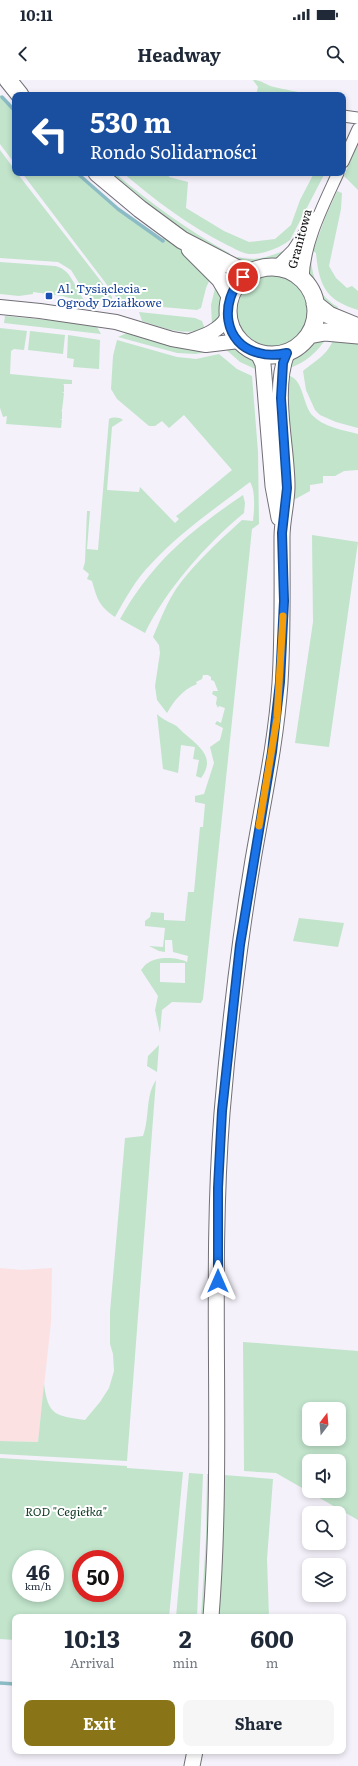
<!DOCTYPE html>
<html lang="en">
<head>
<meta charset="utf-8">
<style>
  :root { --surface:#fff; --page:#f6f6f7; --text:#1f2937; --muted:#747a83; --accent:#897518 }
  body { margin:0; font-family:Literata,serif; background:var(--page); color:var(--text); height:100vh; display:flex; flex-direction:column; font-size:15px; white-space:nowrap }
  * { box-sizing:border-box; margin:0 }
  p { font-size:13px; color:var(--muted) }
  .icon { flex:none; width:22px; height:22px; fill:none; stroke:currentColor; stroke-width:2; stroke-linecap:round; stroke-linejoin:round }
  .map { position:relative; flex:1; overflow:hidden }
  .panel { position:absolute; left:12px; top:1534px; width:334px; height:140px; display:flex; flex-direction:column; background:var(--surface); border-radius:8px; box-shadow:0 2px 6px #0003 }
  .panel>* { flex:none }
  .banner { position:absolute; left:12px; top:12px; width:334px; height:84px; border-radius:8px; box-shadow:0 2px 6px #0003; background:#1a4fa0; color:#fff; overflow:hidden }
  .needle { width:26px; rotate:16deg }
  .controls { position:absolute; left:302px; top:1322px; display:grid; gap:8px }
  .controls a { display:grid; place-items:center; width:44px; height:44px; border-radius:8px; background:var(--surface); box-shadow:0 2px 6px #0003; font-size:20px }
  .speed { position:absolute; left:12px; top:1470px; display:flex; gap:8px; font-size:20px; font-weight:700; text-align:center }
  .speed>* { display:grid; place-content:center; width:52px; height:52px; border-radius:50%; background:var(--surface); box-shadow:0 2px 6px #0003; line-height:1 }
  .speed small { font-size:10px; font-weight:400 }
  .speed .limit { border:6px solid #d22; background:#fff; color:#111 }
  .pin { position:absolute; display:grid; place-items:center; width:34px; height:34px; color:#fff; margin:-17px; border:2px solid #fff; border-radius:50%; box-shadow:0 1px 4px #0007 }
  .me { position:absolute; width:44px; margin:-22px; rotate:0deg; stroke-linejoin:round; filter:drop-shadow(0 0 3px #0008) }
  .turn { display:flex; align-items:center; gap:14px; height:84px; padding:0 12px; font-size:18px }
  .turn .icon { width:52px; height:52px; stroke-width:2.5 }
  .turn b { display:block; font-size:28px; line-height:34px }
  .eta { display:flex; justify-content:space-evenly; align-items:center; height:68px; text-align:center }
  .eta b { font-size:24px; font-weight:700; line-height:28px }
  .primary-button { display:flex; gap:8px; margin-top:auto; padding:8px 12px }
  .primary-button a { flex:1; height:46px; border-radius:8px; background:var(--accent); color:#fff; font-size:16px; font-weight:700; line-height:46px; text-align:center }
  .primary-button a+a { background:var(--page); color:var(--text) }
  .status { display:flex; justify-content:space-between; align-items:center; height:28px; padding:0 20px; background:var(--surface); direction:ltr }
  .status svg { height:11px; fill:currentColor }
  header { display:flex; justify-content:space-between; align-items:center; height:52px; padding:0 12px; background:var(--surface); font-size:18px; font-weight:700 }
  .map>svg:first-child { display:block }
</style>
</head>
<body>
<div class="status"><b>10:11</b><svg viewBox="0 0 49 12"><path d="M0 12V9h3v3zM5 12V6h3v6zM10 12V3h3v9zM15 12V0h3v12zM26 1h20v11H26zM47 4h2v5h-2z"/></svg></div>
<header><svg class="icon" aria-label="back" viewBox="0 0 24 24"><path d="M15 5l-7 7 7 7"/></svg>Headway<svg class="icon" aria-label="search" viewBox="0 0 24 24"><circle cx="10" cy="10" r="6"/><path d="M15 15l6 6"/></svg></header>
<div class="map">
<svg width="358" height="1686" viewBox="0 0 358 1686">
  <rect width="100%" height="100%" fill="#f4f1fa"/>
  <path fill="#fce1e2" d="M0,1188l22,2 30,-2 -1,54 -13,120 -38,-1z"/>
  <path fill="#c1e4cb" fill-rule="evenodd" d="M253,0c8,0 13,5 21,7 12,3 23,4 35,8h-53l2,-8z
    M0,15l15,16v53l-15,-20z
    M358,63v47l-14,-14z
    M0,70l15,20v3h2l83,107 12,17v5l-21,-3 -4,-3 -16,-26 -13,-8 -58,-4z
    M22,93h55l41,36 45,31v-6l27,22 21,21 -5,11 -5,20 -4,2 -58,-5 1,-5 -9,-1 -1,5 -12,-2 -1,-4z
    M107,93h8c36,31 73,57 114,80l1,1 -5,5 -73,-50z
    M123,93h46v4l19,5 -2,26 38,23 25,11 26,-3 16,-14 9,-25 13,-25 -2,-2h14l-35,67c-10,8 -28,15 -41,14 -8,-1 -15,-6 -22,-9 -38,-19 -72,-45 -104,-72z
    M337,111l5,2 -1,16 -12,57 7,12 11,10 5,-2 6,5v19c-33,-10 -39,-25 -42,-57l-3,-2 12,-33z
    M286,170c-2,3 -5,7 -8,9 -8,6 -36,5 -46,4l6,-6c18,5 32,-1 48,-7z
    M311,180c2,20 8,36 27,47l-4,8c-9,-9 -27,-29 -26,-42 0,-4 2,-9 3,-13z
    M0,182l55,4c20,4 19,28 34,38l-26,-8 -30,-4v2l-14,2 -19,-2z
    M233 230a38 38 0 1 1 76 0a38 38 0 1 1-76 0Z
    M216,204c8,17 10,27 -4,41l-1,-20z
    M139,232l56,6 7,3 3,8c-22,7 -42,-1 -63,-8z
    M5,236l85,8 7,3 4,7 -97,-11z
    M0,248l27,3 -3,19 -10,-1 -3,2 -1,23 62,6v4h-9l1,1v7l-2,1h2l-1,9h-2h2l-1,8 -1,1h1v8l-2,1h2l-1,8 -55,-4 1,-8 -4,1 -3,-9z
    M30,251l35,4 -2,19 -35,-4z
    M129,252l86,19 -20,3 -18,-1 -59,-16z
    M68,255l32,5 -1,29 -26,-2 1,-8 -7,-1z
    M327,257c-10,16 -22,26 -40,32 9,-18 20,-27 40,-32z
    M334,258l24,4v86l-22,-6 -16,-7 -5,-5 -9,-20 -3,-19c13,-11 24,-15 31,-33z
    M117,260l60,17 19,2 23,-5 18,15 15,7 6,76 1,72 -7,5 -49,470 -2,4 -29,-1 -10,8 -2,23 -5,-23 3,-14 -17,-26c2,-2 4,-6 7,-7 9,-7 29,-6 39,-1l1,-6 -15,-4 -1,-12h-7v12l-6,-1 -10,-5 14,1 2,-19 -20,-2v-5l5,-4 1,-5 13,1v7l21,1 3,-29h6l6,-65h3l2,-23 -10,-2v-6l9,-2 10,-31 -4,-16 10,-7 3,-12 -8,-4 2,-3 4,2 4,-15 -6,-2 -1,2 -2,-4 1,-7 -5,-3 1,-3h5l-4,-10 -3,-1v-3l-3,-2h-5l-1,4 -6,3 1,2c-14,5 -23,17 -30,29l-10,-13 -2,-14 5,-33 -1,-8 -6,-8c6,-14 12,-30 20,-43 16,-26 46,-53 69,-74l11,1c1,-10 3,-30 -3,-39 -34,26 -70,50 -99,82 -15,15 -26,35 -36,53 -16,-11 -18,-18 -23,-36l-5,-2 2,-5 -6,-5 2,-7 2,-51h3l-3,38 11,1 11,-131c4,-2 10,-2 14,1l-11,7 -5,63 32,2 1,-5 35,36 4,-4 -3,-3 3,-2 53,-44 -48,-55 -15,13 -7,-7 -7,5h-6l-32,-27 -6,-10 2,-33zM160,883h25v20l-25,-1z
    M223,267c21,0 28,5 37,24l-20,-9z
    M290,296c13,4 13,29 22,39 11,12 31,15 46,19v36l-14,1 -9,5h-12v7l-13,2v6l-20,11 -4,-91 1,-34z
    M243,415l2,8 -1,10c-37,30 -79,78 -99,120l-25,-14c33,-58 69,-87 123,-124z
    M312,455l46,7 -29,205 -34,-4 18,-121z
    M157,634c5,5 10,7 16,10 5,2 8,7 12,10 15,13 31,24 16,44l-5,-2 3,-16 -6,-1 2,-12 -14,-2 -3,28 -15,-4z
    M299,838l45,5 -6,24 -45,-6z
    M159,965l-2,27 -10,-6 1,-10z
    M156,1000l-29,381 -127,-7v-13l38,1 6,-58c4,31 11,32 41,36l15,-18 9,-14 5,-17 -1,-17 -3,-10v-32l15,-174 18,-2c7,-19 2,-39 13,-56z
    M243,1262l115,9v169l-82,-47 -32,-2zM309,1329h30v30h-30zM309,1381h30v30h-30z
    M0,1378l127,8v2l56,4 -14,145h-154v23l-15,-1zM21,1479h34v34h-34zM81,1479h34v34h-34z
    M189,1393l14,1 -6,143h-21z
    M207,1394h2c-1,48 -3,96 -6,143h-2l5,-79z
    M224,1395l49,4 -6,80 2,58h-51z"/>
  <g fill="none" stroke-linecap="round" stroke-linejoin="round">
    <path stroke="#8bbcc5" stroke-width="3.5" d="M2,17l13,14
      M77,93l41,36 45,32
      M0,1603l15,1"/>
    <defs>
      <path id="minor" d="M343,36l15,2
        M343,82l15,-33
        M277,186l16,-16 21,-32
        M303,199c1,-37 20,-73 35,-106"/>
      <path id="tertiary" d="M0,227l40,4 76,11 56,17 34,6 33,-4
        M190,261c14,-5 29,-10 37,-23"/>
      <path id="secondary" d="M258,273l5,11 10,122 6,32
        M211,1537c13,-168 -2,-336 11,-504 7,-84 17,-169 31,-253 10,-59 23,-117 27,-177 3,-49 2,-97 2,-146 0,-17 5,-34 5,-51 0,-40 -15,-95 0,-133
        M192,1686l3,-15"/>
      <path id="primary" d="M8,0l12,15
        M97,93l43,36 42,31 54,28 14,5
        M190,169l30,30 10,17
        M228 231a44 44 0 1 1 88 0a44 44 0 1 1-88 0Z
        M315,224l14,11 29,12
        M309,255l16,-3 33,3"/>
    </defs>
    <use href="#minor" stroke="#726f76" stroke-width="13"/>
    <use href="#tertiary" stroke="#726f76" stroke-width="16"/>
    <use href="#secondary" stroke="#726f76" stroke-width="17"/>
    <use href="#primary" stroke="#726f76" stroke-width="19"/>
    <use href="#minor" stroke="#fff" stroke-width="11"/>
    <use href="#tertiary" stroke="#fff" stroke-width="14"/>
    <use href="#secondary" stroke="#fff" stroke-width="15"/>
    <use href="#primary" stroke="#fff" stroke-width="17"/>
  </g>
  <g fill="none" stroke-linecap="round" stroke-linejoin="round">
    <defs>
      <path id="route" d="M218,1201v-93l4,-77 18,-166 32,-193 8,-70 4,-81 -2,-68 5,-45 -6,-90 2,-35 4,-10c-9,2 -18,3 -28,0 -36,-8 -40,-52 -16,-76"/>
    </defs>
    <use href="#route" stroke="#114b97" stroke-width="10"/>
    <use href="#route" stroke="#1a73e8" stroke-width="7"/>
    <path stroke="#f59e0b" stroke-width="7" d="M259,746l18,-108 6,-102"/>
  </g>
  <rect fill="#1a4fb4" stroke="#fff" stroke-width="1.5" x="45" y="212" width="8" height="8" rx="2"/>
  <g text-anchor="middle" stroke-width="4" stroke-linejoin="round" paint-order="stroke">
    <g font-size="12" fill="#100f12" stroke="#fff">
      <text transform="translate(300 159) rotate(-75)" y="4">Granitowa</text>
    </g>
    <g font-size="12" fill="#164399" stroke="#fff" text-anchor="start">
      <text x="57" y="213">Al. Tysiąclecia -<tspan x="57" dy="14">Ogrody Działkowe</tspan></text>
    </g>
    <g font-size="12" font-style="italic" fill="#08361d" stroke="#fff">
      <text x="66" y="1436">ROD "Cegiełka"</text>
    </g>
  </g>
</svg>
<div class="controls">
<a><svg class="needle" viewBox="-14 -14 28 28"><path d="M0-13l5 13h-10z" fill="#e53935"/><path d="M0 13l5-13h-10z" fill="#747a83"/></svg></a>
<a><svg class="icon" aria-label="sound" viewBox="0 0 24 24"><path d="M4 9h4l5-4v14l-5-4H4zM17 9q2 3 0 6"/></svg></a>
<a><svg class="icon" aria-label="search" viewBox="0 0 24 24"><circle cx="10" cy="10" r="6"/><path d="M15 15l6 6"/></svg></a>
<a><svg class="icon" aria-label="layers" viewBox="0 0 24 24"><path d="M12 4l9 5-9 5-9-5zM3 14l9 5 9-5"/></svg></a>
</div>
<div class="speed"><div>46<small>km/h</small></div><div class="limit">50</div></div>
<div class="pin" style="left:243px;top:197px;background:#d93025"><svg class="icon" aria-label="arrive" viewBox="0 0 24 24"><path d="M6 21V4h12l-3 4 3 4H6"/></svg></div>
<svg class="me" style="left:218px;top:1201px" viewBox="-20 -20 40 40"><path d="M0-17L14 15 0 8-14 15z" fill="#1a73e8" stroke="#fff" stroke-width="4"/></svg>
<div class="banner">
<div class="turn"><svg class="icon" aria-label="left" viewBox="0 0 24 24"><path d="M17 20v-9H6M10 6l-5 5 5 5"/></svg><div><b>530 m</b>Rondo Solidarności</div></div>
</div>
<section class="panel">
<div class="eta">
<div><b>10:13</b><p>Arrival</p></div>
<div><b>2</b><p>min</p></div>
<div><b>600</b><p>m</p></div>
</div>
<div class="primary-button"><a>Exit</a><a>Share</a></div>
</section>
</div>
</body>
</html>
